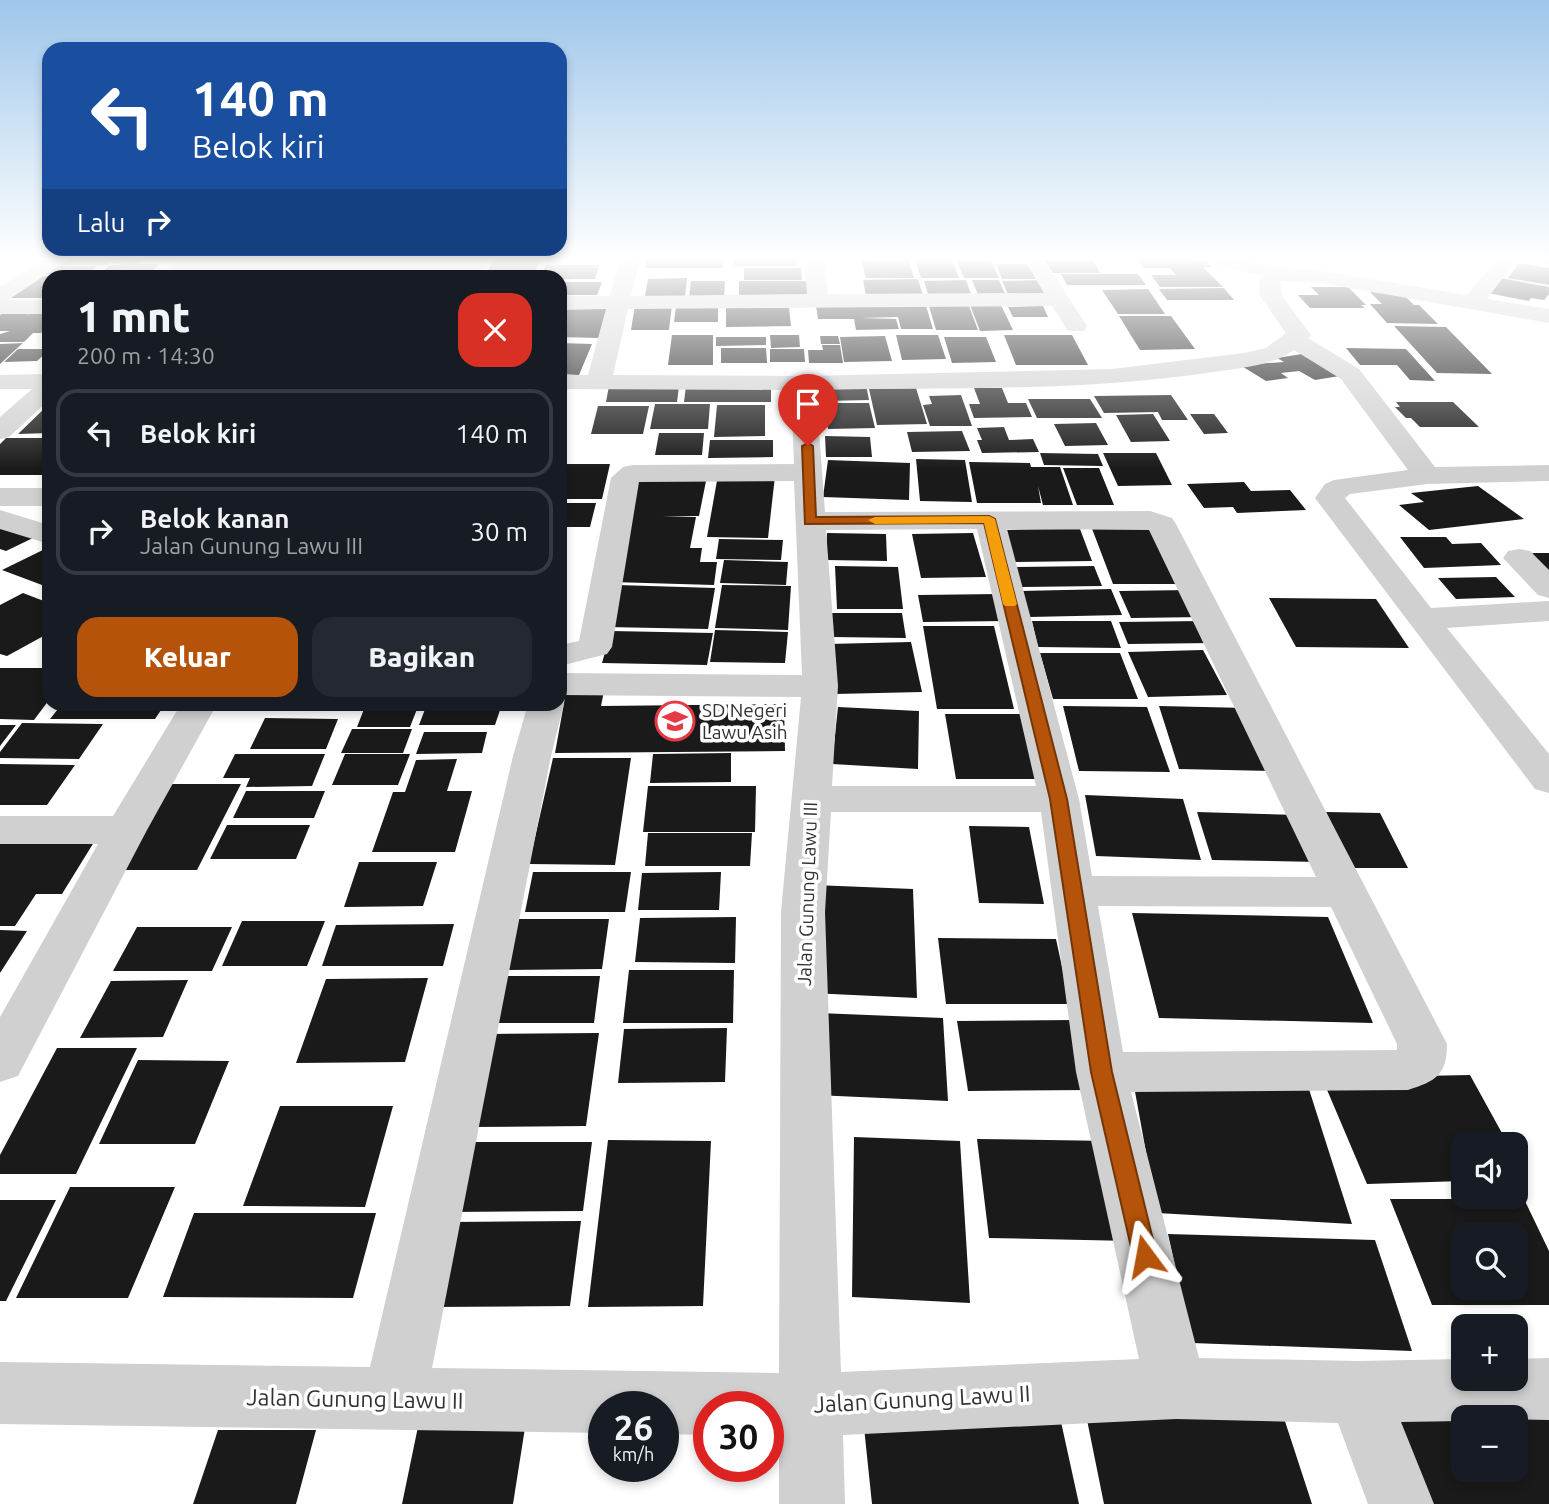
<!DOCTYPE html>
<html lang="id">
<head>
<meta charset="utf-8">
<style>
  :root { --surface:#171b24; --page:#242831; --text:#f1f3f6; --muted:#9ea1a6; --line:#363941; --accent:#b45309 }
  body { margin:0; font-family:Ubuntu,sans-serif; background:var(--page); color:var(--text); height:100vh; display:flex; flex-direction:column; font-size:26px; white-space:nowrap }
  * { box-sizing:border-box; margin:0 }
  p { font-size:23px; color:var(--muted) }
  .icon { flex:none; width:38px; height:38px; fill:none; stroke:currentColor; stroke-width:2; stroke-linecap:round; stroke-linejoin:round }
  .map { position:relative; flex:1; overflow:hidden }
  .panel { position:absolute; left:42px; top:270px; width:525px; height:441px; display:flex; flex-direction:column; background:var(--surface); border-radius:21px; box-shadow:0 4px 10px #0003 }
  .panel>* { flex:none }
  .banner { position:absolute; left:42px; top:42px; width:525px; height:214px; border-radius:21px; box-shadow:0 4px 10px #0003; background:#1a4fa0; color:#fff; overflow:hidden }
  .fabs { position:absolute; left:1451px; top:1132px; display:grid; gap:14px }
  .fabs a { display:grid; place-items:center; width:77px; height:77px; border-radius:14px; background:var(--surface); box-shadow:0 4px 10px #0003; font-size:35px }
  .speed { position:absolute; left:588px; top:1391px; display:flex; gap:14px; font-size:35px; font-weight:700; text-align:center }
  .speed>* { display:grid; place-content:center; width:91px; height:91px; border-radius:50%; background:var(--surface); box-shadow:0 4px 10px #0003; line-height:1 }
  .speed small { font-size:18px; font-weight:400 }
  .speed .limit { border:10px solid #d22; background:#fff; color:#111 }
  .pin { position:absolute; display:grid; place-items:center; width:60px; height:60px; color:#fff; margin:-72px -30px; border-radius:50% 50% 50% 0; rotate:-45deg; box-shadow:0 0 7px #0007 }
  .pin .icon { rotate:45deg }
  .me { position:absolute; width:77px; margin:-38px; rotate:347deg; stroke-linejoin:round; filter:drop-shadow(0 0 5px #0008) }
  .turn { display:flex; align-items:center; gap:24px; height:147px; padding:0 35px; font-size:32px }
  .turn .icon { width:91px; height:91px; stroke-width:2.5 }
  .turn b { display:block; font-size:49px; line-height:60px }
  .then { display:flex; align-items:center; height:66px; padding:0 35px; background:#0003; gap:14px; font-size:26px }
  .round { display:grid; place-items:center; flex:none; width:74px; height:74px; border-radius:21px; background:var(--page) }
  .head { display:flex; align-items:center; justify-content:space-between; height:119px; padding:0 35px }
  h1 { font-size:42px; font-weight:800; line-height:52px }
  .button { display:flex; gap:14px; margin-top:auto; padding:14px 35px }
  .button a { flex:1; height:80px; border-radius:21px; background:var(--accent); color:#fff; font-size:28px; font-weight:800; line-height:80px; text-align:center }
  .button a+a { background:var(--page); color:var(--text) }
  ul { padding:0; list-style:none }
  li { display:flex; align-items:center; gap:21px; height:88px; margin:0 14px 10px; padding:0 21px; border:4px solid var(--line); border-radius:21px }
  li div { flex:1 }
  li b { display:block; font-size:26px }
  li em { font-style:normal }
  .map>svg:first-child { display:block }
</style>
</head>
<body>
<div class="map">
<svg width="1549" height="1504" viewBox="0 0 1549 1504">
  <rect width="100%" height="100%" fill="#fff"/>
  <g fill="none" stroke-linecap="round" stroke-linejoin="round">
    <path fill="#cfe2ee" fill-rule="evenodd" d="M2,259h8l-10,6z"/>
  </g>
  <path fill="#1a1a1a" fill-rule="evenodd" d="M64,259h51l-7,6h-52z
    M117,259h28l-8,5h22l-10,10 -9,2h-43l13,-11 20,-1 -19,-1z
    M494,259h47l-7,15h-48z
    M647,259h77l-1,9h-78z
    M734,259h62l1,7h-63z
    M908,259l6,19h-48l-5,-18z
    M915,259h37l7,19h-38z
    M1137,259h55l15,3 5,5h-9l20,20h-63l-9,-12h25l-6,-7h-26z
    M956,260h35l8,18h-35z
    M1043,260h50l7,13h-51z
    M1519,263l30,5v17l-41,-7z
    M996,264h34l8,15h-36z
    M546,265h53l-4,14h-35v-3h-19z
    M48,266h50l-11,8 -51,1z
    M355,268h47l-6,8h-48z
    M411,268h45l-5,8h-46z
    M744,268h57l1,12h-58z
    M269,269h33l-6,7h-34z
    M309,269h40l-6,7h-41z
    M220,270h40l-6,6h-41z
    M1061,274h77l8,11h-79z
    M38,276h11v22h-43z
    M687,278l-2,18h-40l3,-17z
    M1500,278l49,9v7l-5,6 -13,-2 -2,3 -41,-8z
    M918,279l5,17h-57l-3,-16z
    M966,280l6,17h-43l-5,-16z
    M972,280h27l7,16 -27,1z
    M1042,280l8,16 -41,1 -7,-16z
    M691,281h34l-1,17h-35z
    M739,281h70l2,15h-72z
    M560,282h42l-5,13h-37z
    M1311,287h37l18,18h-5l4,3h-55l-12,-13h21z
    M1224,288l10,12h-67l-8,-11z
    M1148,289l17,25h-47l-16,-24z
    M1370,292h31l13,13h5l19,19 -51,-1 -17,-19h12z
    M635,305h37l-3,25h-38z
    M970,305h31l12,25 -33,1z
    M718,306v16h-44l2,-15z
    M816,306h110l7,23h-32l-3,-12 -37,1 35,1 3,10 -43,1 -2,-11h-36z
    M929,306h40l9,24h-42z
    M1043,306l5,11h-35l-5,-10z
    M560,307l52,1 -12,30 -40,-1z
    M35,308l-9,8 12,-8h11v18l-8,7h-8l-9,9h-24v-8l10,-3h-10v-16l7,-6z
    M726,308h63l2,18 -65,1z
    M1119,316h52l24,33 -55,1z
    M1394,326l52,1 46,47 -55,-1z
    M672,335h41v30h-45z
    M770,335h29l1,12 -29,1z
    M896,335h42l8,24 -44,1z
    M1004,335h68l16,30h-72z
    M820,336h18l2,8h-19z
    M885,336l7,25 -48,1 -4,-25z
    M716,337h50v8l-50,1z
    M944,337h42l10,25 -44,1z
    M23,343l-23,21v-20z
    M560,343l32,1 -13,31 -19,-1z
    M822,345h18l3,18h-34l-1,-13h15z
    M721,348h45l1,15h-46z
    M1346,348l60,1 29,32 -25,-1 -13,-15h-37z
    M18,349h31v1l-12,11 -33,1z
    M770,349h34l1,13h-35z
    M1308,353l38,22 -31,5 -16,-9 -18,2 7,5 -22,3 -26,-16 44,-3 -7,-4z
    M866,385l3,15 -46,1 -2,-15z
    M609,386h70l-2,16h-71z
    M686,386h85v16h-87z
    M916,388l11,36 -50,1 -8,-36z
    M974,388h28l6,15h18l6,14 -58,1 -5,-14h11z
    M961,395l11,31h-42l-7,-21 9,-1 -3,-8z
    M1171,395l17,25h-26l-4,-8 -54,1 -10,-17z
    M1028,399h62l12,19h-65z
    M1396,402h57l26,25h-59l-9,-9h-5l-11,-11h5z
    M824,403h45l6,25 -47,1z
    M49,404v29l-31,1z
    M655,404h55l-2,25h-58z
    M717,405h48v31l-51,1z
    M598,406h51l-6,28h-52z
    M1153,414l17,27 -39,1 -15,-27z
    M1190,414h24l14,19 -24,1z
    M1096,423l12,22 -43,1 -11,-22z
    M1004,427l5,13 24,-1 6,13 -57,1 -5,-13h5l-5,-12z
    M962,431l8,20 -58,1 -5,-20z
    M659,433h45l-2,22h-47z
    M825,436l45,1 2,20h-46z
    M6,438h43v37h-49v-31z
    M710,440h63v17l-65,1z
    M1040,453l58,1 5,12 -59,-1z
    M1103,453h53l16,32 -54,1z
    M916,459l49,1 7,42 -52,-1z
    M828,460l82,3 -1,37 -86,-3z
    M969,462l61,1 1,4h29l13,38h-30l-5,-19 3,17h-64z
    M560,464h50l-8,35h-42z
    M1063,468h36l15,37h-37z
    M637,474l70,2 -8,40h-37l34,1 -6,31h12l-2,14h17l-3,23 -102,-3z
    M718,475l57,1 -7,62 -61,-1z
    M1244,482l7,9 39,-1 16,20 -69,3 -4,-6 -29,1 -17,-24z
    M1478,486l46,33 -95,11 -30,-25 25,-3 -13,-9z
    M560,503h36l-6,24h-30z
    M0,526l33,12 -27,13 -6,-2z
    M1091,526l69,1 27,57h-74z
    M1080,529l12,32 -84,1 -9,-32z
    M827,533l59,1 1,27 -61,-1z
    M973,533l13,44 -65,1 -9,-44z
    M1400,537h46l6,7 29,-1 20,22 -77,3z
    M719,539l64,1 -2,20 -65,-1z
    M49,547v34l-7,4 -40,-15z
    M1532,553h17v21z
    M724,560l64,2 -2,23 -66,-2z
    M835,566l63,1 5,42h-66z
    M1094,566l8,20 -80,1 -7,-20z
    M1496,577l19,20 -59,2 -18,-21z
    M617,585l98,3 -7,41 -102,-2z
    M722,585l69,1 -3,44 -73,-2z
    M1111,589l11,26 -93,2 -9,-26z
    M1190,590l14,27 -73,1 -12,-27z
    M23,593l26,10v30l-42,23 -7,-2v-49z
    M999,594l7,27 -83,1 -5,-27z
    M1269,598l107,1 33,49 -113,-1z
    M830,613h72l4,25 -74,-1z
    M1032,621h79l10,27 -83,-1z
    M1203,621l11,22 -86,1 -9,-22z
    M923,626h71l20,83h-77z
    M715,630l73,2 -3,31 -75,-1z
    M611,631l102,2 -6,32 -105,-2z
    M911,642l11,50 -87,2 -7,-50z
    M1203,650l24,45 -79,2 -20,-45z
    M1040,653h80l18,46h-85z
    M0,668h49v32l-15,20 -34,-1z
    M604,691l-3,15 183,-2 1,47 -230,2 11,-61z
    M62,704h103l-10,15h-105z
    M253,704h71l-1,3h-72z
    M366,704h53l-9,23h-53z
    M427,704h75l-7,21h-76z
    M1063,706l84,1 23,65 -91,-1z
    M1159,706l88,2 27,63 -95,-2z
    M838,707l81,4 -1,58 -86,-5z
    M945,714h86l17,65h-92z
    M265,718l73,1 -12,30h-76z
    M22,723l81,1 -24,35 -79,-1v-6z
    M0,725h16l-16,21z
    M352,729h60l-9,24h-62z
    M424,732h63l-5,21 -66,1z
    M731,753v29l-81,1 3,-29z
    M235,754h90l-13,32 -66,1 4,-9h-27z
    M345,754h65l-12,31h-66z
    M553,758h78l-16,107 -86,-1z
    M457,759l-10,32h25l-17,61h-83l21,-60h12l11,-32z
    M0,764l75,1 -28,40h-47z
    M169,784h72l-44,86h-77z
    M648,786h108l-1,46h-112z
    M246,791h79l-11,27h-81z
    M1085,795l98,4 18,61 -105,-4z
    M1197,812l101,3 21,47 -107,-2z
    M1326,812l54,1 28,55h-55z
    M227,825h83l-14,34h-86z
    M969,826l60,1 15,77 -65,-1z
    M648,833h104l-2,33h-105z
    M0,834h99l-37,60h-26l-21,32h-15z
    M359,862h78l-14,44 -79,1z
    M533,872h98l-6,40h-100z
    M721,872l-2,38h-81l4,-37z
    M814,885l99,4 4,109 -107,-5z
    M1132,913l196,4 45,106 -214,-5z
    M736,917l-1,46 -100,-1 5,-44z
    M506,919h103l-7,50 -106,1z
    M242,921h83l-18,45h-85z
    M454,924l-11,42h-121l14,-41z
    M137,927h95l-20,44h-99z
    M0,930l27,1 -27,42z
    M938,938l118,1 14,65h-124z
    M629,970h105l-1,53h-110z
    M505,976h95l-6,47h-99z
    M428,978l-23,84 -109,1 30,-84z
    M188,980l-25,57 -83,1 31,-57z
    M818,1013l125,5 5,83 -133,-6z
    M1075,1020l16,70 -123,1 -11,-70z
    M727,1028l-2,54 -107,1 6,-54z
    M599,1033l-13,93 -118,1 20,-93z
    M57,1048h80l-61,126h-76v-19z
    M138,1060l91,1 -34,83h-96z
    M1132,1075l175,8 45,141 -195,-11z
    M1470,1075l38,69h-45v37l-96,3 -45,-106z
    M280,1106h113l-28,101 -122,-1z
    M854,1137l106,4 10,162 -118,-6z
    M977,1139l133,2 20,100 -141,-3z
    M608,1140l103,1 -8,165 -115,1z
    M465,1142h127l-9,69 -134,1z
    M70,1187h105l-47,111h-112z
    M1390,1199h134l25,52v54h-117zM1463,1236h53v52h-53z
    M0,1200h56l-50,101h-6z
    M194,1213h182l-23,85 -190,-1z
    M581,1221l-11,85 -138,1 19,-85z
    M1168,1234l207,6 37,111 -220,-8z
    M1373,1396l176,6v102h-122zM1463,1418h53v52h-53z
    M1056,1399l23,105h-207l-10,-96z
    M1281,1409l31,95h-208l-18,-89z
    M527,1415l-14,89h-111l18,-87z
    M218,1430h98l-20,74h-103z"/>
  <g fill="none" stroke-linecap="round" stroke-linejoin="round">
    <path fill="#d0d0d0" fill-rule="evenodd" d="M45,259h24l-61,41h41v14h-49v-27z
      M277,259h204l7,5 -3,4 -7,2 -298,3 -7,-2 -3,-4 3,-4 7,-2z
      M620,259h20l-9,37 176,-2 -3,-35h20l4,35 216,-1 -20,-34h20l43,67 -3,5h-16l-16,-25 -424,3 -15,66 190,1 309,-7 132,-16 22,-5 20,-15 -26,-37 -1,-16 3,-4 -51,-13 -3,-4h34l34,8 40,3 151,25 30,-36h20l-30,40 62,10v14l-233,-41 -36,-1 2,15 29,39 -3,3 51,31 76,98 114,-2v16l-122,3 -77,10 -5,4 86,110 118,-7v20l-102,7 102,126v39l-14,-4 -220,-291 10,-14 9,-4 74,-10 -67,-91 -47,-29c-22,16 -54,18 -81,22 -130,20 -265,15 -397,18l9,122 325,-1 22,7 4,6 271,520c0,31 -11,37 -39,46l-277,2 68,266 159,3 105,-2v20h53v-20l33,-1v62l-86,-2v3l-62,1 33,82h-66l-30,-81 -162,-4 -333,16 2,69h-66v-68h-11v-29h-59v28l-46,-1v-27h-59v26l-604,-9v-62l370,5 143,-611 15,-52h32v-6l4,6 -13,52 -119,612 347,5 2,-461 20,-215 -241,-2v-22l242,2 -8,-194 -155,1 -27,165 -5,7 -47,12v-21l19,-4 32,-163 12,-11 10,-2 161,-1 -3,-74 -231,-1v-14h28l18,-66 -46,1v-14h50zM977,529l59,257h-204l6,-100 -12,-156zM1007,529l142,1 167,347 -224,-1 -13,-77zM831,812h210l35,260 63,287 -298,13 -16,-460zM1098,906l233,1 66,137v6l-274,2z
      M1536,259h13v6l-10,-2z
      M49,374v26l-40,37 -9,2v-22l32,-28h-32v-14z
      M0,488h49v18h-49z
      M0,510l49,15v19l-49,-15z
      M1519,549l11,2 19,19v28l-11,-3 -35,-37 5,-7z
      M181,704h36l-70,126 -129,246 -18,6v-65l98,-173h-98v-28h113z"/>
  </g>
  <linearGradient id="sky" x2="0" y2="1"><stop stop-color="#9ec6ea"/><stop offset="0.55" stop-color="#fff"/><stop offset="1" stop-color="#fff" stop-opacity="0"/></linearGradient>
  <rect width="1549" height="469" fill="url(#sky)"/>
  <path fill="#b45309" stroke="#753606" stroke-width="2" d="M808,443l5,3 3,71 173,-1 6,3 72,280 45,273 45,184 -4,8 -8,3 -8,-3 -4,-8 -42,-184 -41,-273 -66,-276 -179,1 -3,-78z"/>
  <path fill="#f59e0b" d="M989,516l6,3 22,85 -2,2h-10l-2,-2 -19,-81 -109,1 -7,-4 7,-3z"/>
  <defs>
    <symbol id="school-ring" viewBox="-11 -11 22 22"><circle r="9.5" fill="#fff" stroke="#e63946" stroke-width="1.5"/><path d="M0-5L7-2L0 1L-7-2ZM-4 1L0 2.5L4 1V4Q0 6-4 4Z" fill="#e63946"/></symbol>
  </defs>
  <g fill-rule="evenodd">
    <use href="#school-ring" x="653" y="699" width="44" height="44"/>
  </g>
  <g text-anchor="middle" stroke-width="7" stroke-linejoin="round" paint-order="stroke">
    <g font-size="19" fill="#333" stroke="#fff" text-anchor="start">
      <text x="702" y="717">SD Negeri<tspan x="702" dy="22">Lawu Asih</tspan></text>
    </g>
    <g font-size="19" fill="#333" stroke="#fff">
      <text transform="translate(807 894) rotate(-88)" y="7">Jalan Gunung Lawu III</text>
    </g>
    <g font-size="23" fill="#333" stroke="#fff">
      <text transform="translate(355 1399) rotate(1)" y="8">Jalan Gunung Lawu II</text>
      <text transform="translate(922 1399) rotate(-3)" y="8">Jalan Gunung Lawu II</text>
    </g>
  </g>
</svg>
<div class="fabs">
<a><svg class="icon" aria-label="sound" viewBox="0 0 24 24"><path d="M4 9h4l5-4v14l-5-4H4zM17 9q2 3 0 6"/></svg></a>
<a><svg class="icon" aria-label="search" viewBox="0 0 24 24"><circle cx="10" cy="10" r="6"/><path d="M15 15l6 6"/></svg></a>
<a>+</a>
<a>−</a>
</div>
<div class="speed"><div>26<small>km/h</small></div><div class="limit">30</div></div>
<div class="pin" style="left:808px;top:446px;background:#d93025"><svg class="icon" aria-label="arrive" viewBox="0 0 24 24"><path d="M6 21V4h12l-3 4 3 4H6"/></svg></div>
<svg class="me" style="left:1145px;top:1256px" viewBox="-20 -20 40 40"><path d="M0-17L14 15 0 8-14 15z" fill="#b45309" stroke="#fff" stroke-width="4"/></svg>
<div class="banner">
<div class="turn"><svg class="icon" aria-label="left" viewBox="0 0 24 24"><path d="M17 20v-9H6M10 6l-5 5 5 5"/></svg><div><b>140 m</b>Belok kiri</div></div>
<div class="then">Lalu<svg class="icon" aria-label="right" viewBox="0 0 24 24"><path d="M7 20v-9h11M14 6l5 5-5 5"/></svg></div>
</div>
<section class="panel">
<div class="head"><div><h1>1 mnt</h1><p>200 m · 14:30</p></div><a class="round" style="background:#d93025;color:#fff"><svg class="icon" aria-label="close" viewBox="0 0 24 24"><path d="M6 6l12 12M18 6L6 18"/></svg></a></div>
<ul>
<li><svg class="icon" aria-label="left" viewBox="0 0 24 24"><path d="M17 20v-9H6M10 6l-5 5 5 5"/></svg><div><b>Belok kiri</b></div><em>140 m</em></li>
<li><svg class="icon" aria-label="right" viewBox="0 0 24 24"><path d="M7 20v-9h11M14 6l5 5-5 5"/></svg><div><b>Belok kanan</b><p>Jalan Gunung Lawu III</p></div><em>30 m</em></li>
</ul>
<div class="button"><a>Keluar</a><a>Bagikan</a></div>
</section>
</div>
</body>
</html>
